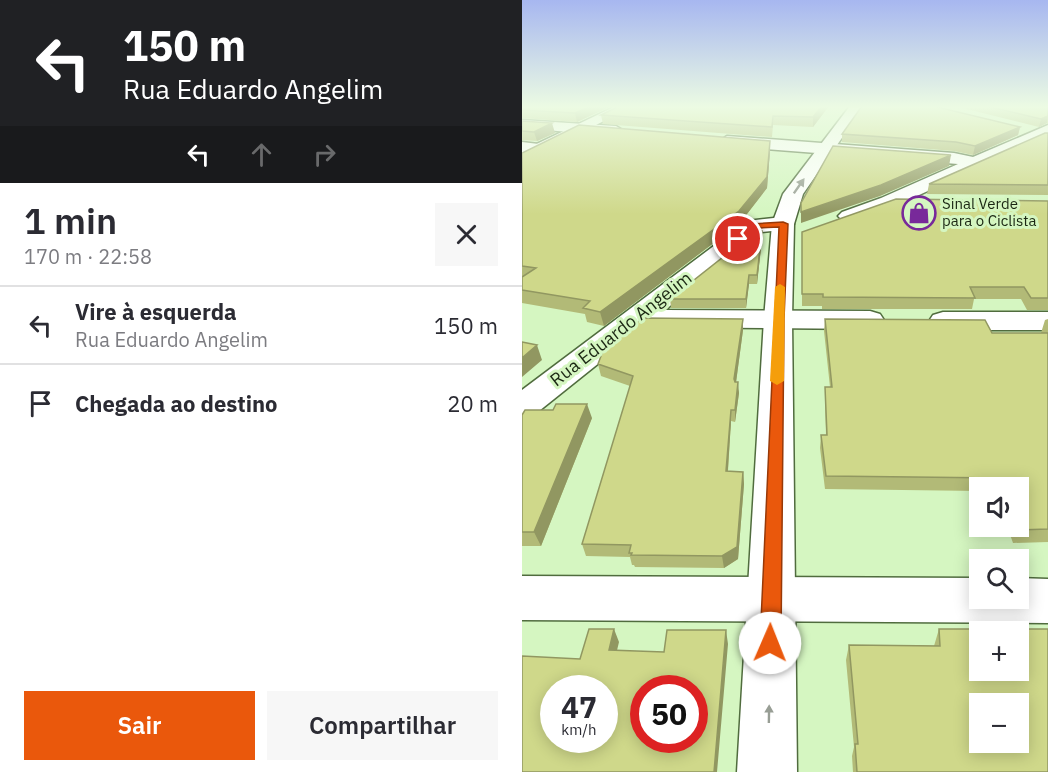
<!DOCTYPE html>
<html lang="pt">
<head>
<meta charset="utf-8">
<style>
  :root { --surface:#fff; --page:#f7f7f7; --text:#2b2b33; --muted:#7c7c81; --line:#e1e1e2; --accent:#ea580c }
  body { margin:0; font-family:"IBM Plex Sans",sans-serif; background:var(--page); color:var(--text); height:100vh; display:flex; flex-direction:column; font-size:22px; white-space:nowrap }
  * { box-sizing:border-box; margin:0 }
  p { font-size:20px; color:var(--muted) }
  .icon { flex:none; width:33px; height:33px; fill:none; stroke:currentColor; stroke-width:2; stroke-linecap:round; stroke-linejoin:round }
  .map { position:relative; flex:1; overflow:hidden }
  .details { display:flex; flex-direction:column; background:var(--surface); width:522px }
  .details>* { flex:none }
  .banner { background:#202124; color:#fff; overflow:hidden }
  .fabs { position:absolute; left:447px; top:477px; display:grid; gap:12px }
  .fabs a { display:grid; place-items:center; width:60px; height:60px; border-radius:0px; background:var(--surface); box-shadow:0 3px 15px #0003; font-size:30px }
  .speed { position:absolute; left:18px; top:675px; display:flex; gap:12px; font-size:30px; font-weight:700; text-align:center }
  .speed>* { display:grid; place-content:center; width:78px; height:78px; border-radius:50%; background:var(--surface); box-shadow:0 3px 15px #0003; line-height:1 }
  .speed small { font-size:15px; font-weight:400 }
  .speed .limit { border:9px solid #d22; background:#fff; color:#111 }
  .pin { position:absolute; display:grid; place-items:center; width:51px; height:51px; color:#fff; margin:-26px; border:3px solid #fff; border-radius:50%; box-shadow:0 2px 6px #0007 }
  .me { position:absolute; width:66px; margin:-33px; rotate:1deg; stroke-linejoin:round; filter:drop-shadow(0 0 4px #0008) }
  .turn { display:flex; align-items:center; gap:21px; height:126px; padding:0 24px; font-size:27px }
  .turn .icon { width:78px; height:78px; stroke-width:2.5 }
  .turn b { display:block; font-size:42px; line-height:51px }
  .lanes { display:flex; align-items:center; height:57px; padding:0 24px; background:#0003; justify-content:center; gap:30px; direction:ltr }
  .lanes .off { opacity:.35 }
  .round { display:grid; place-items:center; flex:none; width:63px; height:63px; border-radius:0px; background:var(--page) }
  .head { display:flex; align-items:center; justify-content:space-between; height:102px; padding:0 24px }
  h1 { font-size:36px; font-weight:600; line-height:45px }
  .cta { display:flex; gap:12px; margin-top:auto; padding:12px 24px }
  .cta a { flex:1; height:69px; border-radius:0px; background:var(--accent); color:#fff; font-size:24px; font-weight:600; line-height:69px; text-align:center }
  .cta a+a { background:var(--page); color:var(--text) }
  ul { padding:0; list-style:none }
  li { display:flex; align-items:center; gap:18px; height:78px; padding:0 24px; border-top:2px solid var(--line) }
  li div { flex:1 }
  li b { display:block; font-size:22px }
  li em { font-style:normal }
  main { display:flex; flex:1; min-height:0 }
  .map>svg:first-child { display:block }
</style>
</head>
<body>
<main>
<section class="details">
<div class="banner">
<div class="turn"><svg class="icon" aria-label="left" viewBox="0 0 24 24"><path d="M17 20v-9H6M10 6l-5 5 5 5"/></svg><div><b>150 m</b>Rua Eduardo Angelim</div></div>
<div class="lanes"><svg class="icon" aria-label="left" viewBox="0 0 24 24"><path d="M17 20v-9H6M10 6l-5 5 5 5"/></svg><svg class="icon off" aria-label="ahead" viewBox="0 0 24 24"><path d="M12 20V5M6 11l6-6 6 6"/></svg><svg class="icon off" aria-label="right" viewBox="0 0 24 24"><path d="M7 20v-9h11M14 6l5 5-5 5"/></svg></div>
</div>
<div class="head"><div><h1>1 min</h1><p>170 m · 22:58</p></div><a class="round"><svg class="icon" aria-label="close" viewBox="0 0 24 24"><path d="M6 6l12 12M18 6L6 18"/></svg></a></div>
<ul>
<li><svg class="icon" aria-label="left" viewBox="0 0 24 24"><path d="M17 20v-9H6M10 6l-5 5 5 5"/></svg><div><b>Vire à esquerda</b><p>Rua Eduardo Angelim</p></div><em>150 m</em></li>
<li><svg class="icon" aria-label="arrive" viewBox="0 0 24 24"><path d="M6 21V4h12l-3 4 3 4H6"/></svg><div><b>Chegada ao destino</b></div><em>20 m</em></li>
</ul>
<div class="cta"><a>Sair</a><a>Compartilhar</a></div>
</section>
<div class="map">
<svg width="526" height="772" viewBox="0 0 526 772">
  <rect width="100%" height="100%" fill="#d5f6c1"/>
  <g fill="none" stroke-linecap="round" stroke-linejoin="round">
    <defs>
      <path id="minor" d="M0,120l94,6 8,5 -8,5 -94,-8z
        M526,125v11l-153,70 -46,16 -7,-2 -4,-4 4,-4 39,-14 77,-34 -231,-18 -8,-5 8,-5 227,17 19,4z
        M0,142l25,3 2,4 -8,5 -19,-2z
        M261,217l8,2 3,5 -3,5 -30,3 -96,78 205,1 10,3 4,6 -4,6 -10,3 -226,-2 -110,88 -12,4v-29l225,-169z
        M421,312h105v18h-105l-10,-3 -4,-6 4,-6z
        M0,576l458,2v20h38v-20l30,1v44l-526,-3z"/>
      <path id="secondary" d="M94,106h17l-111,57v-12z
        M328,106h14l-61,88 -9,30 -2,95 5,453h-60l27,-453 8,-95 11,-30z"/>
    </defs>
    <use href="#minor" stroke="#506c3e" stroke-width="3"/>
    <use href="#secondary" stroke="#506c3e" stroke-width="3"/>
    <use href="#minor" fill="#fff" fill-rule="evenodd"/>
    <use href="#secondary" fill="#fff" fill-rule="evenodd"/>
  </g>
  <path fill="#b2ba77" d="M0,106h89l-34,16 -55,-4z
    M307,106l-16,21 -40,-2 -1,12 -169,-13 -2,-9z
    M432,106h94v18l-1,-1 -8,4z
    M0,121l33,12 -18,8 -15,-1z
    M498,127l-2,8 -45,20 -19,-4 -112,-9v-8z
    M526,133v62l-121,-1 2,-10z
    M248,141v10l-3,37 -27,35 -136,103 -17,-4 -2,-8 -63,-11v-150z
    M526,201v109h-21l-6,-11h-47l-2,10h-150v-3h-20v-74z
    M240,231v8l-5,45h-8l-3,24h-75l-1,-9z
    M303,319l167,14h49l4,-13 3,-1v223l-35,1 -6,-17h11v-38h-38v3l-155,-2 -5,-41 1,-13h5l-1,-35v-13h5l-6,-56z
    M221,330l-7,52 3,11 -4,29 -4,-1 -3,50 15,1 1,12 -6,75 -14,9 -89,-1 -1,-2h-2l-2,-8 -44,-1 -4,-12 48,-158 -29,-10 -3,-12z
    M0,415l70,3 -51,128h-19z
    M417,629l109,143h-195l-1,-16 2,-9 -8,-87 3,-15 85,1z"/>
  <path fill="#919761" d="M69,106h20l-34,16 -2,-9z
    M300,106h7l-16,21v-10z
    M526,116l-1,7 -8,4 2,-8z
    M30,123l3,10 -18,8 -3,-9z
    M498,127l-2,8 -45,20 2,-9z
    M248,141v10l-3,37 -27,35 -136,103 -4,-14z
    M429,155l-2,11 -69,30 -79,27v-11z
    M240,231v8l-5,45v-9z
    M227,275v9l-3,24v-9z
    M221,319v11l-8,60 -1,-11z
    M15,345l5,15 -20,17v-19z
    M216,382l1,11 -4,29v-12z
    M65,404l5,14 -51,128 -7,-14z
    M209,410v11l-4,62 -1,-12z
    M221,472l1,12 -6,75 -14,9 -2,-12z
    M92,629l5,13 -5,21 -5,-13z
    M204,630l2,14 -11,128h-3z"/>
  <path fill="#cfd88a" stroke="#919761" stroke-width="1.5" fill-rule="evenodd" d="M0,106h69l-16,7 -53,-3z
    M97,106h203l-9,11 -40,-1 -1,11 -171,-12z
    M340,106h71l87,21 -45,19 -19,-4 -114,-8z
    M464,106h62v10l-7,3z
    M0,121l30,2 -18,9 -12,-1z
    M57,125l191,16 -3,36 -28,34 -139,101 -17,-4 7,-7 -68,-11v-13l14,-9 -14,-2v-113z
    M523,133h3v52l-119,-1z
    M311,146l118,9 -70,30 -80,27v-9z
    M374,199l152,2v97h-17l-7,-11h-54l5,11 -152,-1v-3h-21v-62z
    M234,231h6l-5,44h-8l-3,24h-76z
    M121,318l100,1 -9,60 1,3h3l-3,28h-4l-5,61 17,1 -6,75 -15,9 -91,-1 1,-2h-3l2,-8 -49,-1 51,-168 -35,-12 6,-16z
    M303,319l160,1 7,13h56v196l-30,1 -1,-4h1v-38h-16l-3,-10 -173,-2 -5,-41h6l-2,-48h7z
    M0,342l15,3 -15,13z
    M34,404h31l-53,128h-12v-117l3,-5h28z
    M67,629h25l-5,21 55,2 3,-22h59l-12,142h-192v-116l58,3zM32,688h50v52h-50zM122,688h50v52h-50z
    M417,629h109v143h-191l-2,-28h3l-9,-99 91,1zM458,632h38v38h-38zM458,704h38v38h-38z"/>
  <defs><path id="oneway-solid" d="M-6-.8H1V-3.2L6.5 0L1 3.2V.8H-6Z" transform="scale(1.5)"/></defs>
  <g fill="#989e95">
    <use href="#oneway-solid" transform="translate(277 186) rotate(-55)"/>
    <use href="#oneway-solid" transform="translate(247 714) rotate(-89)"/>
  </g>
  <linearGradient id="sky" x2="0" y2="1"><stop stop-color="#a7b7f0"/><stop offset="0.5" stop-color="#ecfbe3"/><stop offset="1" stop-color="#ecfbe3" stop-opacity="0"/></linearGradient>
  <rect width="526" height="214" fill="url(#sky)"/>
  <path fill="#ea580c" stroke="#983908" stroke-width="1.5" d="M261,222l5,2 -4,95 -3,324 -3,7 -8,3 -7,-3 -3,-7 19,-416 -22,1 -16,13 -8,-2 19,-15z"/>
  <path fill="#f59e0b" d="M258,284l5,3 -1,94 -7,4 -7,-4 5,-94z"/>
  <defs>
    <symbol id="shop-ring" viewBox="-11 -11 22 22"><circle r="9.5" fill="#d5f6c1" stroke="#78299a" stroke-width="1.5"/><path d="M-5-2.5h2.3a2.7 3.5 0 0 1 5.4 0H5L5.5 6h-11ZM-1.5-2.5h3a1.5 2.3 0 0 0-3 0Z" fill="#78299a"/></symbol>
  </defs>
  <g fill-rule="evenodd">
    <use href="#shop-ring" x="378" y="194" width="38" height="38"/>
  </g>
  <g text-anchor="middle" stroke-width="6" stroke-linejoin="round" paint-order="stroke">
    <g font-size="15" fill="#1b2713" stroke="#d5f6c1" text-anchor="start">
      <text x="420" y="209">Sinal Verde<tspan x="420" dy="17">para o Ciclista</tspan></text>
    </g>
    <g font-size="18" fill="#1b2713" stroke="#d5f6c1">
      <text transform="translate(99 329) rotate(-38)" y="6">Rua Eduardo Angelim</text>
    </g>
  </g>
</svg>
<div class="fabs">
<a><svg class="icon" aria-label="sound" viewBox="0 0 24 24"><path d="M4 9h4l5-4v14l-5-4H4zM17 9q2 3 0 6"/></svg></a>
<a><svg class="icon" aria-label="search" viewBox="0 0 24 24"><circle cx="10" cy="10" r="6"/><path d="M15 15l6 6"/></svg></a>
<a>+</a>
<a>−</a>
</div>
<div class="speed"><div>47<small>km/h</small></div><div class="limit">50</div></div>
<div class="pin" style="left:216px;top:239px;background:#d93025"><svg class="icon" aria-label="arrive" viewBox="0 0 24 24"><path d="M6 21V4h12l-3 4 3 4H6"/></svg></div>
<svg class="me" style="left:248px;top:643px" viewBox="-20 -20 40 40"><circle r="19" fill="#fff"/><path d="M0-13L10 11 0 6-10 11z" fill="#ea580c"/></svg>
</div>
</main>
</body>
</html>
